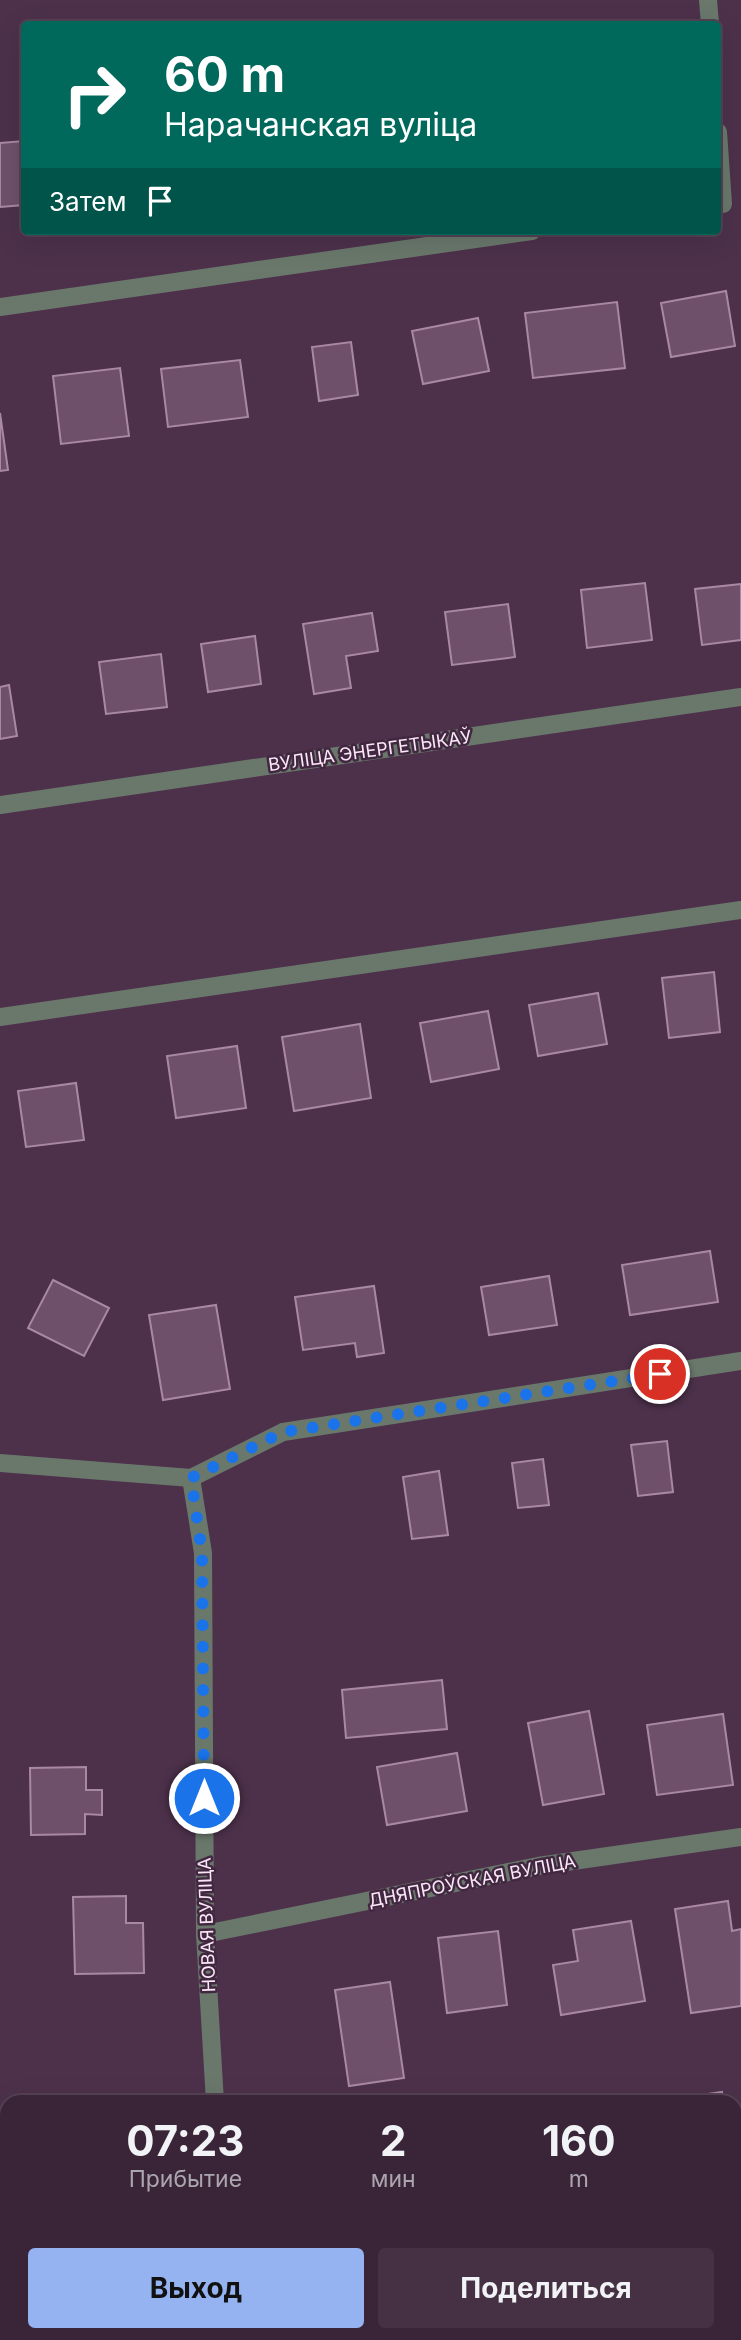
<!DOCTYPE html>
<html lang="ru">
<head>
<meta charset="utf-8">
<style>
  :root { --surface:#3a2538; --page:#453143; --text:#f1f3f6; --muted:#aba5ae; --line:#544253; --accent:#95b2f1 }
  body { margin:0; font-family:Inter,sans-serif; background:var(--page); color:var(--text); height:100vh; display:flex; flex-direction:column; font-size:26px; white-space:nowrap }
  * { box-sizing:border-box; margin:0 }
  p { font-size:23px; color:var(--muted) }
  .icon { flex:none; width:38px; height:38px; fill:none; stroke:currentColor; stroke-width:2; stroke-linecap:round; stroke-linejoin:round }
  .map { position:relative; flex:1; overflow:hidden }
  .drawer { position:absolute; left:0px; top:2095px; width:742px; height:247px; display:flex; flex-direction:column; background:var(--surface); border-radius:21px 21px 0 0; box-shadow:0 7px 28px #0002,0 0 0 2px var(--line) }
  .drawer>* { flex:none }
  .top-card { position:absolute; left:21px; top:21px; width:700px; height:214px; border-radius:7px; box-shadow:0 7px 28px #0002,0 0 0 2px var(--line); background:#00695c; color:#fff; overflow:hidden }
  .pin { position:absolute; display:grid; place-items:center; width:60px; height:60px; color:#fff; margin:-30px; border:4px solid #fff; border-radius:50%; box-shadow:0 2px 7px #0007 }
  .me { position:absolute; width:77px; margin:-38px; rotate:0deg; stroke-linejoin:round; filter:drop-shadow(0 0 5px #0008) }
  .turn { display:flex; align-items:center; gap:24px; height:147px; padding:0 28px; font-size:32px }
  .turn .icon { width:91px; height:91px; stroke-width:2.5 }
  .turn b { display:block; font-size:49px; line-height:60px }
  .then { display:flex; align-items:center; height:66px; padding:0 28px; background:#0003; gap:14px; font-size:26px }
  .eta { display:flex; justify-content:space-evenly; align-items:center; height:119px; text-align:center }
  .eta b { font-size:42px; font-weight:700; line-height:49px }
  .button { display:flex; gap:14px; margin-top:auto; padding:14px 28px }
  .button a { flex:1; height:80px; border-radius:7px; background:var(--accent); color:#111; font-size:28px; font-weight:700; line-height:80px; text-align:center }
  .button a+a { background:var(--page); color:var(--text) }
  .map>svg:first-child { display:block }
</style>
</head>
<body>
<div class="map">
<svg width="741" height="2340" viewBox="0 0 741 2340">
  <rect width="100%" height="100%" fill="#4d314b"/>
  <path fill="#6e506b" stroke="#a988a6" stroke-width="2" d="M24,141v64l-24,2v-64z
    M726,291l9,55 -64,11 -10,-54z
    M617,302l8,66 -92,10 -8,-65z
    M478,318l11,53 -66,13 -11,-53z
    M351,342l7,53 -39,6 -7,-54z
    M240,360l8,57 -80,10 -7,-58z
    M120,368l9,68 -68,8 -8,-68z
    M0,413l8,57 -8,1z
    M645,583l7,57 -65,8 -6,-58z
    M741,584v56l-39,5 -7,-56z
    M508,604l7,53 -63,8 -7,-53z
    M372,613l6,38 -32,5 5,32 -37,6 -11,-70z
    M255,636l6,48 -53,8 -7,-48z
    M161,654l6,53 -61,7 -7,-52z
    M9,685l8,51 -17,3v-52z
    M714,972l6,60 -51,6 -7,-60z
    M598,993l9,51 -69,12 -9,-51z
    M488,1011l11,58 -68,13 -11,-59z
    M360,1024l11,74 -77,13 -12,-74z
    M237,1046l9,62 -70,10 -9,-62z
    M76,1083l8,57 -58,7 -8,-56z
    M710,1251l8,51 -88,13 -8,-50z
    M549,1276l8,49 -68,10 -8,-48z
    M53,1280l56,28 -25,48 -56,-28z
    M374,1286l10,67 -27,4 -2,-14 -52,7 -8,-53z
    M216,1305l14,84 -67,11 -14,-85z
    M667,1441l6,51 -35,4 -7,-51z
    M543,1459l6,46 -31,3 -6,-45z
    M439,1471l9,64 -36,4 -9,-62z
    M442,1680l5,49 -101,9 -4,-48z
    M589,1711l15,83 -61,11 -15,-82z
    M723,1714l10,71 -76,10 -10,-70z
    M457,1753l10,58 -80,14 -10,-58z
    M86,1767v23h16v25l-17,-1v20l-54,1 -1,-67z
    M126,1896v27h17l1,50 -69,1 -2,-77z
    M728,1901l4,30 9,-2v77l-50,7 -16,-104z
    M631,1921l14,80 -84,14 -8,-50 25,-4 -5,-31z
    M498,1931l9,74 -60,8 -9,-75z
    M390,1982l14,96 -55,8 -14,-96z
    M722,2092l1,10h-50v-3z
    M0,2124h7v54h-7z
    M0,2195h7v51h-7z
    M32,2334h83v6h-83z"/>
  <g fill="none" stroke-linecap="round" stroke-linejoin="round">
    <path stroke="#6a786c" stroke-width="18" d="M708,0l2,24
      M718,132l5,72
      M0,307l532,-76
      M0,805l741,-108
      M0,1017l741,-107
      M0,1463l191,15 12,75 2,381 10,168
      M191,1478l92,-46 458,-71
      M205,1934l333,-68 203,-29
      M735,2323l6,-1
      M229,2334l1,6
      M629,2340l34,-6"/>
  </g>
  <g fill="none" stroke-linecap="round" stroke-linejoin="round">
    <path stroke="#1a73e8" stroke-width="12" stroke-dasharray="0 21.6" d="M204,1798l-2,-245 -11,-75 92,-46 377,-58"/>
  </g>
  <g text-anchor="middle" stroke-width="5" stroke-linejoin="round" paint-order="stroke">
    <g font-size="18" fill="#f9e7f7" stroke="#422740">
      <text transform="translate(370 751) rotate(-8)" y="6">ВУЛІЦА ЭНЕРГЕТЫКАЎ</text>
      <text transform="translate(472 1881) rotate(-11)" y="6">ДНЯПРОЎСКАЯ ВУЛІЦА</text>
      <text transform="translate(207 1925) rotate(-92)" y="6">НОВАЯ ВУЛІЦА</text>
    </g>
  </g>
</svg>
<div class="pin" style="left:660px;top:1374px;background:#d93025"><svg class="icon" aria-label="arrive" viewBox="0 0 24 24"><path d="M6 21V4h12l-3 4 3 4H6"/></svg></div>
<svg class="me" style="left:204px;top:1798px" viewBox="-20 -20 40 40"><circle r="17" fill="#1a73e8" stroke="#fff" stroke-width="3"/><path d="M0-11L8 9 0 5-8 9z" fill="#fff"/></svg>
<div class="top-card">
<div class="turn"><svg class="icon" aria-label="right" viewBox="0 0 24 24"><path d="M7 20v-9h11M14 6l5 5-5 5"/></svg><div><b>60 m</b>Нарачанская вуліца</div></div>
<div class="then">Затем<svg class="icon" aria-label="arrive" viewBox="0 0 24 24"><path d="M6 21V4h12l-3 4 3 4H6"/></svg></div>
</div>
<section class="drawer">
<div class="eta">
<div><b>07:23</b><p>Прибытие</p></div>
<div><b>2</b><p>мин</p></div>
<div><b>160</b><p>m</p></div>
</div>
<div class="button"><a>Выход</a><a>Поделиться</a></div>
</section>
</div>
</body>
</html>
